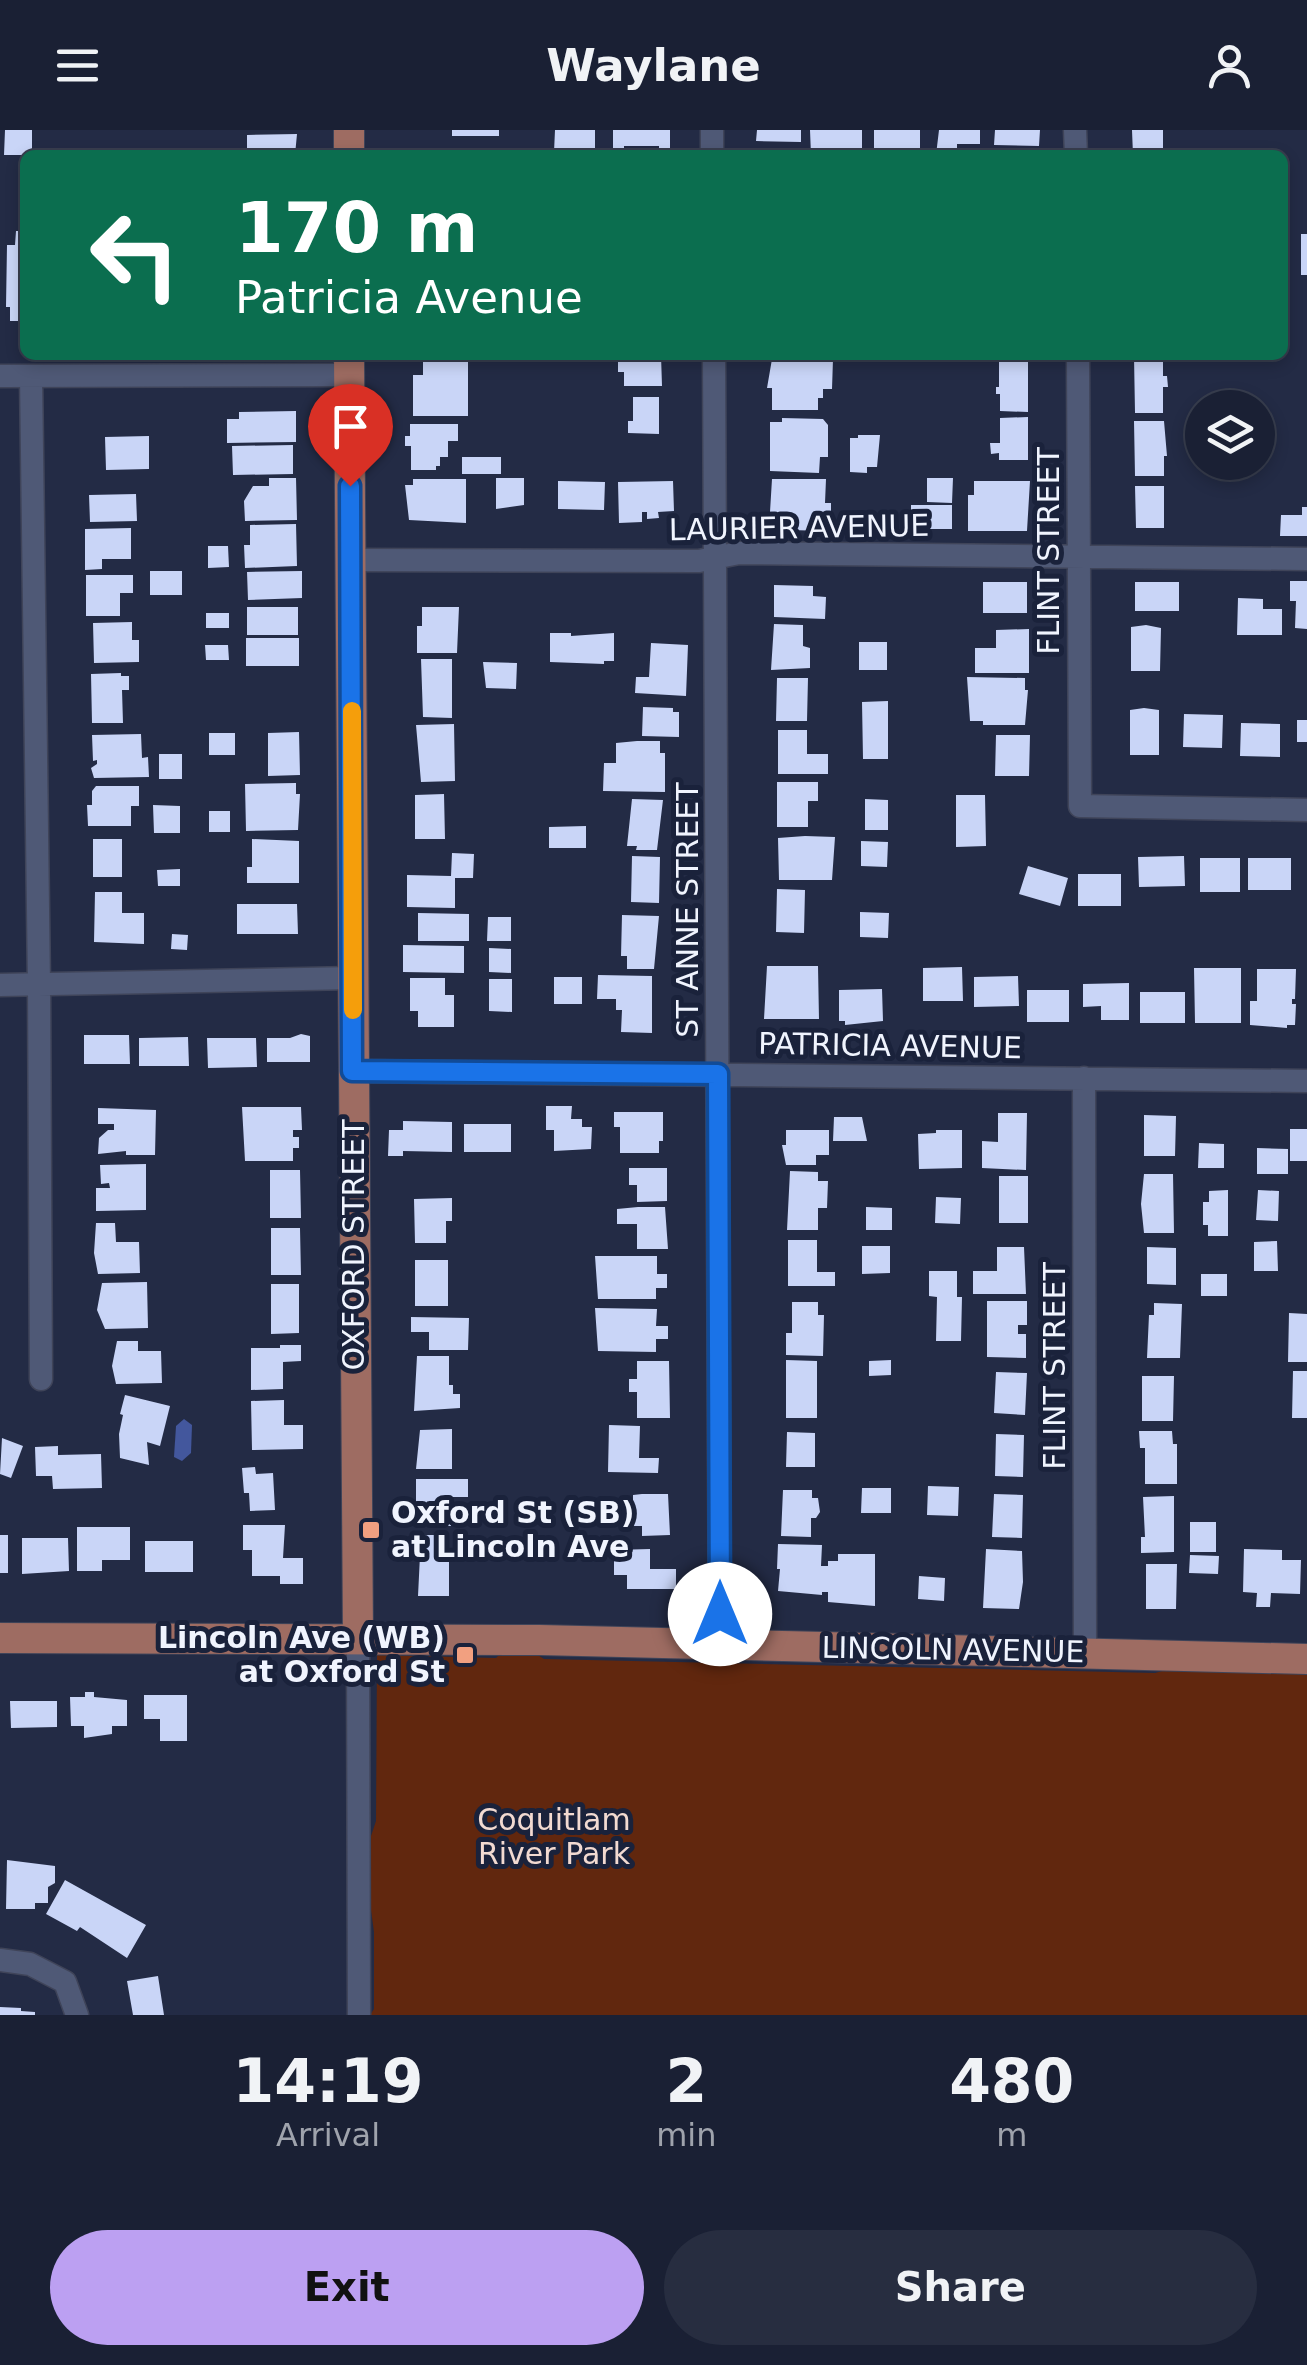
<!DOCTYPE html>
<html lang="en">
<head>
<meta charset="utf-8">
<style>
  :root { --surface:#1a2034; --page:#272d40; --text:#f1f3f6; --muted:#9fa3ac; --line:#383e4f; --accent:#bca0f2 }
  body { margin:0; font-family:"DejaVu Sans",sans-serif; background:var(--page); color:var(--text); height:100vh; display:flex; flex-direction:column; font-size:38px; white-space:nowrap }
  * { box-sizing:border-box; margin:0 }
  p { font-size:32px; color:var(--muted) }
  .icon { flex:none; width:55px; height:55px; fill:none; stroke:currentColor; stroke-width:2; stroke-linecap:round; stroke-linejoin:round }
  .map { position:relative; height:1885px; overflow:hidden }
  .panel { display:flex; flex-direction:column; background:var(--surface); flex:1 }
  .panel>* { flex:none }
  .top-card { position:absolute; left:20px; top:20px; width:1268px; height:210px; border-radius:15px; box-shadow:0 5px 15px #0003,0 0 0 2px var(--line); background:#0b6e4f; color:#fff; overflow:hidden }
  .controls { position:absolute; left:1185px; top:260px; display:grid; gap:20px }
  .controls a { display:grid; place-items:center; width:90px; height:90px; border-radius:50%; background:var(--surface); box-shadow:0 5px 15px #0003,0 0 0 2px var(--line); font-size:50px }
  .pin { position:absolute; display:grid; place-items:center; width:85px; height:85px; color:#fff; margin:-102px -42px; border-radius:50% 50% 50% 0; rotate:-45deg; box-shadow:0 0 10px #0007 }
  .pin .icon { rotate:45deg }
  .me { position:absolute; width:110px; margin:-55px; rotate:0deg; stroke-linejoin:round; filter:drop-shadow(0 0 8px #0008) }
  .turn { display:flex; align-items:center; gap:35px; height:210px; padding:0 50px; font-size:45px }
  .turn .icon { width:130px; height:130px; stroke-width:2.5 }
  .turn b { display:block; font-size:70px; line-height:85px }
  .eta { display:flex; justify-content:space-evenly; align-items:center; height:170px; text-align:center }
  .eta b { font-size:60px; font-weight:700; line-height:70px }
  .button { display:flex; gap:20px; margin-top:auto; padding:20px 50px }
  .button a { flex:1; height:115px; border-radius:60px; background:var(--accent); color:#111; font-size:40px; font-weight:700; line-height:115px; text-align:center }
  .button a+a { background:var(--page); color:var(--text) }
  header { display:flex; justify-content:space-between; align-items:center; height:130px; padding:0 50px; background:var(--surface); font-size:45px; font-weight:700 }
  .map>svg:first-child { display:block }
</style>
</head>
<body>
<header><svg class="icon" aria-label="menu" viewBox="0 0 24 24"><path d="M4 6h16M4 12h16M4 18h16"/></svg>Waylane<svg class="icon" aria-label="person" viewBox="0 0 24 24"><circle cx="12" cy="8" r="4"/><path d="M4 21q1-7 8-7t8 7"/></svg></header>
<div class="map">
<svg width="1307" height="1885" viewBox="0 0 1307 1885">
  <rect width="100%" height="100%" fill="#232b45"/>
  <path fill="#61270e" d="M506,1518l24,2 14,9 611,14 40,-11 112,6v347h-937l4,-6v-77l-6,-44 -2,-37 10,-30 1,-166 119,3z"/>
  <path fill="#43579d" d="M184,1289l8,6 -1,28 -9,8 -8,-4 2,-31z"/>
  <path fill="#c9d5f7" d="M5,0h27v25h-28z
    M452,0h47v6h-47z
    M555,0h40v23l-41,-1z
    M613,0h57v22h-11v-6h-35v6h-11z
    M757,0h44v12l-45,-1z
    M810,0h52v25h-51z
    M874,0h46v19l-46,-1z
    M939,0h41v14h-23v11h-21z
    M995,0h45l-1,16 -45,-1z
    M1132,0h31v25h-30z
    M297,4l-2,21h-48v-20z
    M16,101h9v90h-15v-14h-4l1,-62h8z
    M1301,104h6v41h-6z
    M618,225h43l1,31h-38v-14h-6z
    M1134,226h29v20h4l1,11h-5v26h-28z
    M423,228l45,1v57h-55v-41h10z
    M772,229h61l-1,30h-9v9h-5v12h-46v-22h-5z
    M999,230h29v52l-28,-1v-17h-4v-7h3z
    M633,267h26v37l-31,-1v-12h5z
    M296,281v31l-69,1v-24h12v-7z
    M1028,287v43h-29v-7l-8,1 -1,-11h10v-25z
    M782,288l41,1 5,6v32h-8l-1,16 -49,-2v-49h12z
    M1134,291h30l3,35h-3v20h-29z
    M410,294h48v17h-10v16h-8v9h-4v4h-25v-24h-6v-10h5z
    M858,305h22l-3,32h-10v6l-17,-1v-34h8z
    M149,306v33l-43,1 -1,-33z
    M293,315v29l-60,1 -1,-29z
    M462,327h39v17h-39z
    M269,348h27l1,42 -52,1 -1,-20 9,-15h16z
    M496,348h28v27l-28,4z
    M927,348h26l-1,25 -25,-1z
    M413,349h53v44l-57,-3 -4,-35h8z
    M772,349h54l-1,24h6v18h-6v10l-34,-1 1,-5 -11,3 -9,-8 3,-8h-5z
    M558,351l47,1 -1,28 -46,-1z
    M673,351l1,30 -16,1 1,6 -12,1v-7h-5v10l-23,1 -1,-41z
    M974,351h56l-3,50h-59v-36h6z
    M1135,356h29v42h-28z
    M136,364l1,27 -47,1 -1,-27z
    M911,375h41v24h-41z
    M1302,377h5v29h-27l1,-21h21z
    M296,394l1,42 -52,2 -1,-23h6v-20z
    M131,398v31h-29v10l-17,1v-41z
    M208,416h20l1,21 -21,1z
    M150,441h32v24h-32z
    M302,441v27l-54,2 -1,-28z
    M86,445h47v18h-13v23h-34z
    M1290,451h17v48l-12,-1 1,-27h-6z
    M983,452h44v31h-44z
    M1135,452h44v29h-44z
    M774,455l39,1v10l13,1 -1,22 -51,-2z
    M1238,468l25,1v10h19v26h-45z
    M247,477h51v28h-51z
    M422,477h37l-2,46h-40v-27h5z
    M206,483h23v15h-23z
    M132,492v18h7v22l-45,1 -1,-40z
    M774,494l29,1v21l7,2v20l-39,2z
    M1146,495l15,3 -1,43h-29v-44z
    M1029,499v44h-54v-25h21v-18z
    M550,503h21v3l43,-3v28h-10v3l-54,-2z
    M246,508h53v28h-53z
    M859,512h28v28h-28z
    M651,513l37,2 -2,51 -51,-3 1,-16h13z
    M205,515h23l1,15h-23z
    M421,529h31v59l-29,-1z
    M483,532l34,1 -1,26 -30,-1z
    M121,543v3h8v14h-7l1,33h-31l-1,-49z
    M967,547l58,1v12h3l-3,35h-42v-4h-13z
    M777,548h31l-1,43h-31z
    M888,571v58h-25l-1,-57z
    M643,577l30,1v4h6v25l-37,-1z
    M1144,578l15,2v45h-29v-45z
    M1184,584l39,1 -1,33 -39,-1z
    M1297,590h10v22h-10z
    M1241,593l39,1v33l-40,-1z
    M454,594l1,57 -34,1 -5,-57z
    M778,600h29v24h21v20h-50z
    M299,602l1,43 -32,1v-43z
    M209,603h26v22h-26z
    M141,604l1,24 6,-1 1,20 -55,1 -3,-10 6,-4v-4l-4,1 -1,-26z
    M996,605h34l-1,41h-34z
    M637,611h23v12h5v39l-62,-1 1,-28h12v-20z
    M159,624h23v25h-23z
    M777,652h41v19h-10v26h-31z
    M296,653v11h4l-2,36 -52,1 -1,-47z
    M96,656h43v20h-8v20h-43l-1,-21h5v-14z
    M444,664l1,45h-30v-44z
    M956,665h29l1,51 -30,1z
    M632,669l31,1 -6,50h-21l1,-4h-10z
    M865,669l23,1v30h-23z
    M153,675l27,1v27h-26z
    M209,681h21v21h-21z
    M586,696v22h-37v-21z
    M805,706l30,1 -3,43h-53l-1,-42z
    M93,709h29v38h-29z
    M252,709l47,2v42h-52v-16h5z
    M861,711l27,1 -1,25 -26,-1z
    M452,723l22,1 -1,24h-18v30l-48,-1v-32l44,1z
    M632,726l28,1 -1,46 -28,-1z
    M1184,726l1,30 -46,1 -1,-30z
    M1200,728h40v34h-40z
    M1248,728h43v32h-43z
    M1028,736l40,12 -8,28 -41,-12z
    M180,739v17h-22l-1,-16z
    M1078,744h43v32h-43z
    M777,759l28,1 -1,43 -28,-1z
    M95,762h27v21h22v31l-50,-2z
    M237,774h60l1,30h-61z
    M860,782l29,1 -1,25 -28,-1z
    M418,783l51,1v27h-51z
    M622,785l37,1 -5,53h-27v-13h-6z
    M488,787h23v24h-24z
    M172,804l16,1 -1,15 -16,-1z
    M403,815l61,1v27l-61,-1z
    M489,818l22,1v24l-22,-1z
    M767,836h51l1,53h-55z
    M962,837l1,34h-40v-33z
    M1194,838h47v55h-46z
    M1257,839h39l-1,30h-3v5h4l-1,21h-8v3l-37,-3v-24h7z
    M598,845l54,1v57l-31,-1 1,-22h-6v-11h-19z
    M1018,846l1,30 -45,1v-30z
    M554,847h28v27h-28z
    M410,848h35v17h9v32h-36v-16h-8z
    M489,849h23v33l-23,-1z
    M1129,853v37h-28v-14l-18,1v-23z
    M882,859l1,32 -38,4v-4h-6v-31z
    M1027,860h42v32h-42z
    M1140,862h45v31h-45z
    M301,904l9,2v26h-43v-24h23z
    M84,905h45l1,29h-46z
    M188,907l1,29h-50v-28z
    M207,908h49l1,29 -49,1z
    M546,976h26l-1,13h11v8h10l-1,22 -37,2v-21h-8z
    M242,977h59l1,23h-9v7h6v11h-6v13h-48z
    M98,978l58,2 -1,45h-29v-4l-28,3 1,-16 9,-8h6v-6h-16z
    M614,982h49v29h-4v12h-39v-26h-6z
    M998,983h29l-1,57 -44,-2v-27l16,1z
    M1144,985l32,1 -1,40h-31z
    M834,987h28l5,24h-34z
    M403,991l49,1v30l-49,-1v5h-15l1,-26h14z
    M464,994h47v28h-47z
    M1290,999h17v32h-17z
    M786,1000h43v25h-13v10h-30l-4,-20h4z
    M936,1000h26v38l-43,1 -1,-35 18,-1z
    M1199,1013l25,1v24h-26z
    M1257,1018l31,1v25h-31z
    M146,1034v46l-50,1v-23h14l-1,-5 -8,1 -1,-19z
    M629,1038h38v33l-30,1v-17h-8z
    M270,1040h30l1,48h-31z
    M790,1041l28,1v9h10l-1,27h-9v22h-31z
    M1144,1044h29l1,59h-30l-3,-29z
    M999,1046h29v47h-29z
    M1228,1060v46h-20v-11h-5v-23h6v-11z
    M1258,1060l21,1 -1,30 -22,-1z
    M936,1067l25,1 -1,26 -25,-1z
    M452,1068v23h-6v22h-31l-1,-44z
    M638,1077h27l3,42h-31v-25h-20v-15z
    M866,1077l26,1v22h-26z
    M96,1093h19l1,19h23l1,31 -42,1 -4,-21z
    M271,1098h29l1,47h-30z
    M788,1110h29v32h18v14h-47z
    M1277,1111l1,30h-24v-29z
    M862,1116h28v27l-28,1z
    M997,1117h27l2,47h-53v-23h24z
    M1147,1117l29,1v37l-29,-1z
    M595,1126h62v18h10v14h-11v11h-58z
    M415,1130h33v46h-33z
    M929,1141h28v26h5l-1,44h-25l1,-44 -8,-1z
    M1201,1144h26v22h-26z
    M147,1152l1,46 -43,1 -8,-19 5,-27z
    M271,1154h28v49l-28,1z
    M987,1171h40v24h-9v9h8v24l-39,-1z
    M792,1172h26v13h6l-1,41 -37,-1v-22h6z
    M1154,1173l28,1 -2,54h-33l2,-43h5z
    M595,1178l62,1 -1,17h12v13h-12v13l-58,-1z
    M1289,1183l18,1v48h-19z
    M411,1187l58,1 -1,32h-39v-18h-18z
    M117,1211h21v10h23l1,32 -46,1 -4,-18z
    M280,1215h21v16l-18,1v27l-32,1v-42h29z
    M417,1226h32v29h4v9h7v14l-46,3z
    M786,1230l31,1v57h-31z
    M891,1230v15l-22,1v-15z
    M637,1231h32l1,57h-33v-26h-8v-13h8z
    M1293,1241h14v47h-15z
    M996,1242l31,1 -2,42 -31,-2z
    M1142,1246h32l-1,45h-31z
    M125,1265l45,11 -10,40 -13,-4 2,23 -29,-7 -1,-24 4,-19 -3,-1z
    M284,1270v25h19v24l-51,1 -1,-49z
    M609,1295l31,1 -1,32h20l-1,15 -50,-1z
    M452,1299v40h-36l4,-39z
    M1139,1301h33l1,13h4v40h-32v-36h-5z
    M787,1302l28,1v34h-29z
    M996,1304l28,1 -1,42 -28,-1z
    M2,1308l21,8 -12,32 -11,-4z
    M58,1316v9l43,-1 1,34 -49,1 -1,-13h-16l-1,-29z
    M255,1337l1,7 17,-1 2,37 -25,1 -1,-18h-5l-2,-25z
    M416,1349h52v18h-17v29h-29v-22h-6z
    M928,1356l31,1 -1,29 -31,-1z
    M862,1358h29v25h-30z
    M783,1360h29v8h6l2,14 -4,6h-5v19l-30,-1z
    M642,1364h26l2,41 -28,1v-10h-9v-31z
    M994,1364l29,1 -1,43 -30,-1z
    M1174,1366v56l-33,1v-16h4l-2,-40z
    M1190,1392h26v30h-26z
    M243,1395h42l-2,33h20v26h-23v-8h-28v-26h-9z
    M77,1397h53v33h-28v11h-25z
    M0,1405h8v38h-8z
    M421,1405h28v61h-31z
    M22,1408h46l1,33 -47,3z
    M145,1411h48v31h-48z
    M778,1414l44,1 -1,21h7v-5h10v-7h37v52l-47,-4v-10h-6v3l-44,-4 2,-22h-3z
    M650,1419v20h26v20h-49v-14h-13v-25z
    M986,1419l36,2 1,31 -4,27 -36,-1z
    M1244,1419l38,1v10h19l-1,34 -29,-1 -1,14h-14l1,-14 -14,-1z
    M1190,1425l29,1 -1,18 -29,-1z
    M1146,1434h31l-1,45h-30z
    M919,1446l26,2 -1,23 -26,-2z
    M85,1562h9v5l33,3v26h-15v8l-28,4v-12h-13l-1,-29h15z
    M144,1565h43v46h-27v-22h-16z
    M10,1571h47v26l-46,1z
    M7,1730l48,6v17l-7,4v16h-13v6h-29z
    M65,1750l81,45 -19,33 -47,-31 -3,4 -31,-17z
    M158,1846l6,39h-31l-6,-34z
    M0,1877l21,1v3l14,1v3h-35z"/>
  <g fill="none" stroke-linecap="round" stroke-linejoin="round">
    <defs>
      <path id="minor" d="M712,0v25
        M1075,0l1,25
        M714,225l6,1290
        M1078,225l2,451 227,4
        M0,246l349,-1
        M31,246l8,608 2,395
        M351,430l348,1 40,-8 568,6
        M0,855l353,-7
        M352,941l955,10
        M1084,948l1,575
        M358,1508l1,377
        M0,1830l30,4 35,18 12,33"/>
      <path id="major" d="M349,0v25
        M349,225l9,1283
        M0,1508l540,2 767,19"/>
    </defs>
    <use href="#minor" stroke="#3f4459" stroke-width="25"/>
    <use href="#major" stroke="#3f4459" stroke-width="32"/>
    <use href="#minor" stroke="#4f5976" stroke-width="22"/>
    <use href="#major" stroke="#9e6c62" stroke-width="30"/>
  </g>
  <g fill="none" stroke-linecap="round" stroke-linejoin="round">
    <defs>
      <path id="route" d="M350,356l2,585 366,3 2,540"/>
    </defs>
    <use href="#route" stroke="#114b97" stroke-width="25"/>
    <use href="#route" stroke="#1a73e8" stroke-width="18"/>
    <path stroke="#f59e0b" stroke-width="18" d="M352,581l1,299"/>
  </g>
  <g fill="#f2a080" stroke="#1a223b" stroke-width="4">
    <rect x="361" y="1390" width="20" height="20" rx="5"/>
    <rect x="455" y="1515" width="20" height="20" rx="5"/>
  </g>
  <g text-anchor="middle" stroke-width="10" stroke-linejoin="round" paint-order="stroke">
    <g font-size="30" fill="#f0f4fe" stroke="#1a223b">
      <text transform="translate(799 398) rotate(-1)" y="10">LAURIER AVENUE</text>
      <text transform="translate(1049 421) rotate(-90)" y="10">FLINT STREET</text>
      <text transform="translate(688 780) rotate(-90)" y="10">ST ANNE STREET</text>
      <text transform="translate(890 916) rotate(1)" y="10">PATRICIA AVENUE</text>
      <text transform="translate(354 1115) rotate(-90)" y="10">OXFORD STREET</text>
      <text transform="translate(1055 1236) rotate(-90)" y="10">FLINT STREET</text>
      <text transform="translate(953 1520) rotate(1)" y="10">LINCOLN AVENUE</text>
    </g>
    <g font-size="30" font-weight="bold" fill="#f0f4fe" stroke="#1a223b" text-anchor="start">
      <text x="391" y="1393">Oxford St (SB)<tspan x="391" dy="34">at Lincoln Ave</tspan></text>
      <text x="445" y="1518" text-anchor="end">Lincoln Ave (WB)<tspan x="445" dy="34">at Oxford St</tspan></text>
    </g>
    <g font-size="30" fill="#f2dad1" stroke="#1a223b">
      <text x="554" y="1700">Coquitlam<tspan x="554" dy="34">River Park</tspan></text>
    </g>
  </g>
</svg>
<div class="controls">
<a><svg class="icon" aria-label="layers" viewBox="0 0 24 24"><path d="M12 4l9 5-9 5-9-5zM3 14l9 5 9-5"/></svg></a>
</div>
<div class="pin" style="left:350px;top:356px;background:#d93025"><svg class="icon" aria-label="arrive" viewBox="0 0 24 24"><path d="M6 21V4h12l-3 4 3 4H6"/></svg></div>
<svg class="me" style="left:720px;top:1484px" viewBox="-20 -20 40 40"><circle r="19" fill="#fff"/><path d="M0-13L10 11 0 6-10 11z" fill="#1a73e8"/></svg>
<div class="top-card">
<div class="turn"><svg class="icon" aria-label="left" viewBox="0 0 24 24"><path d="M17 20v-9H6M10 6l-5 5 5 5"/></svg><div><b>170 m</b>Patricia Avenue</div></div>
</div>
</div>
<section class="panel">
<div class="eta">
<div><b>14:19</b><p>Arrival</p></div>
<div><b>2</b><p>min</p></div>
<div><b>480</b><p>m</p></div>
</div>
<div class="button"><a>Exit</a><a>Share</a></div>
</section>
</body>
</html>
